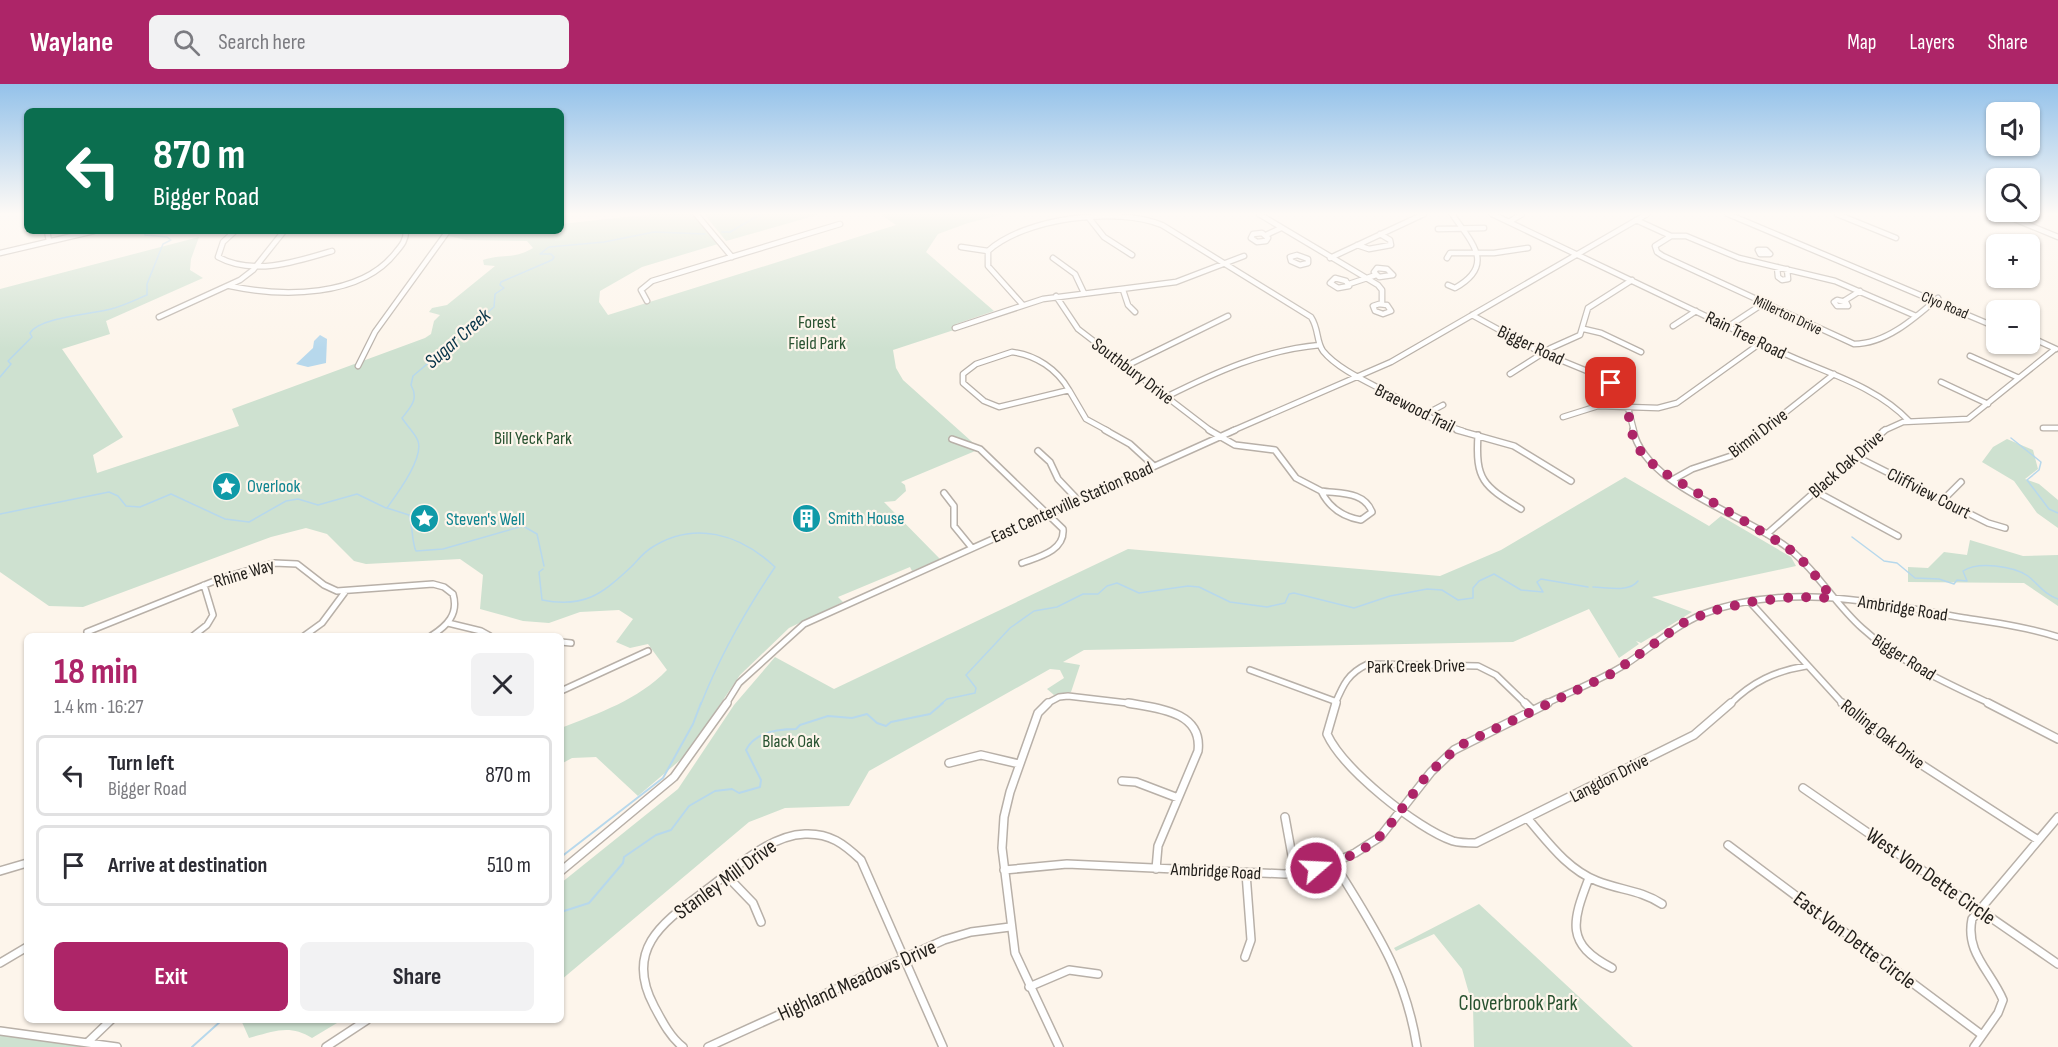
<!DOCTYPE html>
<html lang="en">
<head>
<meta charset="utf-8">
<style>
  :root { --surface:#fff; --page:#f2f2f3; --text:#2b2b33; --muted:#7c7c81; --line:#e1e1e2; --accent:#ad2568 }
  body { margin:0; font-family:"Sofia Sans Condensed",sans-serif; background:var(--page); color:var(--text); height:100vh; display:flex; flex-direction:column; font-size:22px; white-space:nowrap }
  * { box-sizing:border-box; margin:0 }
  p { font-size:20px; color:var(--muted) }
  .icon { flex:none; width:33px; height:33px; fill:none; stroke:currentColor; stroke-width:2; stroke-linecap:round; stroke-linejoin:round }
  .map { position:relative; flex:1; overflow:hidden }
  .details { position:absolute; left:24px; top:549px; width:540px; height:390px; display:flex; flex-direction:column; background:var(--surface); border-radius:9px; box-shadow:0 2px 4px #0004 }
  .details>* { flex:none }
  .guide { position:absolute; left:24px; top:24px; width:540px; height:126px; border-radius:9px; box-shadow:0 2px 4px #0004; background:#0b6e4f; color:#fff; overflow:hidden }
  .buttons { position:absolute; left:1986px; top:18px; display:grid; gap:12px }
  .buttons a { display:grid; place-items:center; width:54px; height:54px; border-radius:9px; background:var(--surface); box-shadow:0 2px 4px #0004; font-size:30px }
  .pin { position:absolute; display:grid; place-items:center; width:51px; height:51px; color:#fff; margin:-26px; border-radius:12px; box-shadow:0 3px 9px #0006 }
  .me { position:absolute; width:66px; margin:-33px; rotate:71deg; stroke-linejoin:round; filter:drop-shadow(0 0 4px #0008) }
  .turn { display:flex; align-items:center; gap:21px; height:126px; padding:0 30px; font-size:27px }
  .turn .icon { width:78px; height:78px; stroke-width:2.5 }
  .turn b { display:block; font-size:42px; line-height:51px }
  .round { display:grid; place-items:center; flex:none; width:63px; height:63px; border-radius:9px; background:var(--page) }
  .overview { display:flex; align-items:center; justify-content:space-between; height:102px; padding:0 30px }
  h1 { font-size:36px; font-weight:700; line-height:45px; color:var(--accent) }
  .cta { display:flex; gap:12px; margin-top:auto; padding:12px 30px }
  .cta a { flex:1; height:69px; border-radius:9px; background:var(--accent); color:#fff; font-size:24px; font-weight:700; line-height:69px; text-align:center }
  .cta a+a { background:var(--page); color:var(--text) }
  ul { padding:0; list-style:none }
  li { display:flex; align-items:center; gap:18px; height:81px; margin:0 12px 9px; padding:0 18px; border:3px solid var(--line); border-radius:9px }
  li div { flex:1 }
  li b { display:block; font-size:22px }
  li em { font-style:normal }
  header { display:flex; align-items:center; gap:36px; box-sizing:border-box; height:84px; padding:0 30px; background:var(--accent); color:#fff }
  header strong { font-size:28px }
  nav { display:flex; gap:33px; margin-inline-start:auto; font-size:21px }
  .search { width:420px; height:54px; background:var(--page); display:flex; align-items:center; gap:15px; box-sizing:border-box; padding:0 21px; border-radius:9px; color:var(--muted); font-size:22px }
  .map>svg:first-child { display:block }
</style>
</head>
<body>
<header>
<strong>Waylane</strong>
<div class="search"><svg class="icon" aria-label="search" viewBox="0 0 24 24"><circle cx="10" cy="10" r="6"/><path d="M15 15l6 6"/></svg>Search here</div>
<nav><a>Map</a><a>Layers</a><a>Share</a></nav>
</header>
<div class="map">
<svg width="2058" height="963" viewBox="0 0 2058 963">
  <rect width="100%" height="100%" fill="#fdf5eb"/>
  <path fill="#cee1d0" d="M653,130h39l26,30 -76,23 -42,24 -1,11 9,13 288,-90 -16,-11h124l-36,9 -30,11 -12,18 68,59 -38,13 4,4 -67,22 3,18 7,12 77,69 -79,33 4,3 1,6 -11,10 -11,1 56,57 -28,12 -2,-4 -72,30 5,5 -54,26 -49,47 -55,81 -47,40 -42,-39 -24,1 -11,6v-36c38,-15 77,-28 106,-58l-19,-26 -18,4 -14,-6 17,-23 -14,-9 -39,2 -31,11 -26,-2 -43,-12 3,-34 -23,-16 -94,5 -12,-3 -27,-27 -21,-6 -35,9 -188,70 -34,-1 -49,-34v-283l199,-52 -8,22 -1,11 13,8 -97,43 4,13 -48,15 61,88 -30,18 4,18 142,-47 -7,-17 193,-71 6,-4 3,-13 6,-6 -11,-3 3,-4 15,-3 48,-39 -11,-1 -1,-5c21,-7 30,0 50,-12l-6,-7 -61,-1 -17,-4 3,-5h109v-7z
    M704,130h117l-95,27z
    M2007,355l26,11 5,19 -13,10 14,5 19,16v28l-21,-15 -23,-32 -32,-19 11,-15z
    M1625,393l84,49 12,-10 70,41 5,9 -144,31 40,15 -51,31 -5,-2 3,3 -20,14 -30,-49 -76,33 -429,8 -21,12 17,3 -9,27 -17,3 -7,-6 17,-11 -4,-8 -10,-1 -181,102 -20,35 -64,2 -36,14 -188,158v-97l117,-94 56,-84 41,-48 59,32 294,-140 312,27 61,-26z
    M1970,456l53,16 35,-1v51l-34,-23 -116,-1v-15l20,1 16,-16 23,3z
    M1479,820l154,143h-159l-1,-40 -11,-38 -28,-35 -38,17 -2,-3z
    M241,936h101l-30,18c-22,-14 -38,-7 -63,0z
    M0,947l117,16h-117z"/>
  <path fill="#b7d8ec" d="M320,251l7,4 -1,24 -18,4 -12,-3 17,-16 1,-7z"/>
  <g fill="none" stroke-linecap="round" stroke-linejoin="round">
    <path stroke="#b7d8ec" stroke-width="1.5" d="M722,148h8l31,-18
      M0,293l11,-13 -3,-3 24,-24 -2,-4c10,-16 63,-19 81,-24 12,-3 24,-9 36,-14v-11l16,-40 8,-4 -4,-3 -22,-2 -1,-4
      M2011,354l30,24 -2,8 -12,10 22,29 9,4
      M0,430l109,-22 9,4 8,10 14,1 31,-13 54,25 24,3 37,-21 12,-2 20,6 39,-11 29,14
      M1852,453l32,24 13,2 18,15 24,1 15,5 3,-4 10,1 -4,-10c15,-10 50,-5 65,5 11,9 16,18 30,23
      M544,482l-7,-32 -14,-8 -80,23 -27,2c-4,-7 -3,-24 -7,-36l-22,-7c10,-14 37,-50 31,-67 -3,-8 -11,-15 -16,-23 9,-11 17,-19 9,-33l2,-9 81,-69 1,-13 9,-6 -4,-3 1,-3 51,-22 2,-3 -3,-3h-11l9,-7 55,-5 50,-10 51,2
      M543,485l-4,3 3,28c42,8 59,-5 89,-33 6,-6 12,-14 20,-19 43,-28 89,-14 124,19 -29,43 -55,89 -74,137
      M1593,503c13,0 36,6 45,-6
      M941,620l6,-5 28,-6 1,-5 -10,-13 44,-47 24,-17 23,-4 26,-13h15l9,-8 10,-3 22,10 49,-7 11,1 31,15 37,5 18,-4 4,-9 5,-1 60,15 36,-12 37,-7 15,1 16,10 15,-2v-10l6,-7 15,-7 27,16 22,2 -6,-10 4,-3 47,8"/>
    <path stroke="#b7d8ec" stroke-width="2" d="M561,773l102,-79 30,-54 8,-21
      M561,828l28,-9 34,-40 1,-6 32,-22 15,-5 18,-24 26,-15 17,-2 7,4 21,-6 1,-7 -15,-30c9,-18 31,-21 50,-21l4,-4 28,-9 24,2 15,-4 10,9 9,3 5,-4 39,-8 13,-11
      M192,963l30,-27"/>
    <defs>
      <path id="minor-far2" d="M696,130l36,43
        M1259,130l119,71 4,5v14
        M1492,130c96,46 193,92 289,138 44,21 94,33 128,69
        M1728,130l268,113
        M1837,130l59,24
        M2002,130l56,23
        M1089,134l15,19 28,18
        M1636,136l35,16h15l53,22 96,23 81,35
        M1509,138l13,-8
        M1438,145l46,-1
        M47,147l2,10
        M235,147l-12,11 -5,15c35,19 78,5 114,-6
        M1262,149l6,5 -2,3 -9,1 -6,-4 2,-4z
        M1266,151l15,-7
        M1671,152l-16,10 2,6 6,4 191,88c32,0 61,-26 84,-46
        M1357,161l12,4 22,-4 -1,-5 -10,-6
        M961,163l27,4
        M1758,166h8l4,4h-10z
        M0,169l94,-22
        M1297,171l11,4v4l-8,2 -9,-4 -1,-4z
        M1053,174l22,16 9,19
        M1330,174l94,-44
        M1447,174l3,-5h44l34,-5
        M1777,183l1,10 4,3 6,-1 -1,-10
        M1377,184l10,1 6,6 -14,2 -5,-5z
        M1335,194l11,3 3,5 -11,2 -8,-5z
        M1349,200l27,-9
        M1448,201l7,3c41,-23 17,-45 -3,-74
        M230,202c52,11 131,12 166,-34 6,-7 10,-12 10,-21
        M1123,206l5,15 7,7
        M1056,212l22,33 133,102
        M1837,216l9,2 2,4h-11l-3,-4z
        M647,217l-6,-11 11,-9 188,-57
        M1844,217l16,-10
        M1022,220l-34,-38v-15c36,-33 129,-45 174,-26l149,92c8,12 5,24 12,34 17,21 55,35 78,49 22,13 37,24 62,31
        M1379,220l8,1 4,6 -8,3 -8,-3 -2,-5z
        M1472,231l64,35 68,28 22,22 8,31
        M159,233l81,-37 13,-10 31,-39
        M1673,242l23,-15
        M1729,242l35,-23
        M955,244l88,-29 133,-17 68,-26
        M1584,245l17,4 40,19
        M2030,253l26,12
        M1012,268c24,3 45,17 57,38l-70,17 -15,-6 -21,-18v-9l13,-10z
        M1970,272l49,22
        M358,282l17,-34 73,-101
        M1126,282l102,-50
        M1510,290l41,-26 29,-13 8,-27 44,-28
        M1941,298l47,22
        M1069,306l17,29 22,12
        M1166,313c50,-25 98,-47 154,-52
        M1424,331l19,-10
        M1563,333l35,-11 60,2 19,-5 85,-61
        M2043,344h15
        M1232,347l159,-69 256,-148
        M1762,347l72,-57
        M1883,347l20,-9 65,-3 87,-70"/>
      <path id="minor-far1" d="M1105,346l25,14 23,21
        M1209,346l26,15 40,5 21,28 25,13
        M1457,346l57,16 57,35
        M1633,346c12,57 113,84 155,118 29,23 47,56 74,80 37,34 84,55 129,76
        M1478,351c-3,46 6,51 43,74
        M952,355l28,10 83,80c2,22 -25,28 -41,34
        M1038,367l12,11 8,17 20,21
        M1855,372l133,67 17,5
        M1674,395l18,-10 39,-13 33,-26
        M1321,407c19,3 43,0 51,21l-11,8c-18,-3 -32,-13 -40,-29z
        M1815,407l83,45
        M944,409l10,13v20l18,22
        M1943,416l18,-18
        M1767,450l118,-104
        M1750,518l93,102
        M448,539l33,8 9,5
        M87,548l135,-54 52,-15 23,1 27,21 13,6 96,-7 11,3 9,7c6,20 -6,32 -22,42
        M193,552l14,-11 6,-10 -9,-30
        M304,552l18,-13 23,-31
        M561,558l10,1
        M1250,586l87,32
        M561,607l87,-40
        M726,620l13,-21 65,-59 431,-194
        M1046,620l13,-7 9,-1 68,8
        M1335,620c8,-19 13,-31 33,-40l110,2 18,9 30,29
        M1545,620c27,-13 56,-24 81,-40 26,-17 48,-38 77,-50 84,-33 176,-11 261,4 32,5 63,9 94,19
        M1730,620c22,-22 45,-33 76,-38"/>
      <path id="minor" d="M1048,619l-10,10 -28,79 -6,25 -2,31 13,105 44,94
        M1128,619c28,5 75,8 70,48l-40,95 -2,23
        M1336,619l-9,31c16,35 89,94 126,107 7,2 16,2 23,2l218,-108 37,-32
        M1525,619l7,7
        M1842,619l63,51 133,86
        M1988,619l70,36
        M949,679l32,-8 38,9
        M1122,697l14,1 42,16
        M1803,704l255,176
        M1285,733l10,55
        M1528,735c20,23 39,50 69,62 22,9 44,9 65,23
        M1728,761l254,190
        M1334,779c39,64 71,108 83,184
        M1004,786l63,-6 218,10 43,-9 27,-12 25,-16 51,-65 23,-22 94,-47
        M0,787l27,-8
        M561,787l113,-94 53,-74
        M726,791l27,28 8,19
        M1589,794c-17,44 -24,66 23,90
        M1245,873l6,-17 -5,-67
        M0,879l27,-16
        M1029,903l40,-17 29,4
        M0,947l117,16
        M88,958l23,-22
        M326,963l41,-27
        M683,963c-13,-10 -21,-26 -29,-41 -34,-64 20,-90 64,-125 24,-19 55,-46 87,-47 25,-1 39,10 56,26l82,187
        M708,963l236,-107 27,-8 39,-5
        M1974,963l24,-34 5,-13c-12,-29 -38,-47 -31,-81l86,-102"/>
    </defs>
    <use href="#minor-far2" stroke="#b8b0a8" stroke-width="7"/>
    <use href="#minor-far1" stroke="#b8b0a8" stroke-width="8"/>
    <use href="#minor" stroke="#b8b0a8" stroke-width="10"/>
    <use href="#minor-far2" stroke="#fff" stroke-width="4.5"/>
    <use href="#minor-far1" stroke="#fff" stroke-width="5"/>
    <use href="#minor" stroke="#fff" stroke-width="7"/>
  </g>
  <linearGradient id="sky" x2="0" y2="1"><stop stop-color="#94c2ea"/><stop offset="0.49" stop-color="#fefaf6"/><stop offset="1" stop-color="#fefaf6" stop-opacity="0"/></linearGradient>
  <rect width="2058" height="265" fill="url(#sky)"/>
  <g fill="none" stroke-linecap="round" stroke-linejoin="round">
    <path stroke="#ad2568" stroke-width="10" stroke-dasharray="0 18" d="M1316,784l28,-9 21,-11 19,-15 43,-58 32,-29 154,-73 70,-50 29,-12 38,-9 44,-5 38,1 -24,-32 -21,-19 -121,-73c-13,-9 -26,-19 -32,-35 -9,-24 0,-37 -23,-56"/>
  </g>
  <defs>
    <symbol id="sight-disc" viewBox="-11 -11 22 22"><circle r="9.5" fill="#0f9aa8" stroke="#fdf5eb"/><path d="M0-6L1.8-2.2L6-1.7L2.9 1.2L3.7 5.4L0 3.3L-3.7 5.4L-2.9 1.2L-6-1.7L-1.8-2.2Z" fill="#fff"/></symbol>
    <symbol id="building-disc" viewBox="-11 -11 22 22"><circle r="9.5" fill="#0f9aa8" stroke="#fdf5eb"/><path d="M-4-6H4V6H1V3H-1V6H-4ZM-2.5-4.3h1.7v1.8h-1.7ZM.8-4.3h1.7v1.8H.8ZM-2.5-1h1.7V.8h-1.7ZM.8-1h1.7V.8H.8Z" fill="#fff"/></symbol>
  </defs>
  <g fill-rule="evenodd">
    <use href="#sight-disc" x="210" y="386" width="33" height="33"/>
    <use href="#building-disc" x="790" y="418" width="33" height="33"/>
    <use href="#sight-disc" x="408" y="418" width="33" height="33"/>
  </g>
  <g text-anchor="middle" stroke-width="4.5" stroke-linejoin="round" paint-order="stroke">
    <g font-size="15" fill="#23201c" stroke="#fdf5eb">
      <text transform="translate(1945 221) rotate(23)" y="5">Clyo Road</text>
      <text transform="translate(1788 231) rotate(25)" y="5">Millerton Drive</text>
    </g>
    <g font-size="18" fill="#285230" stroke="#fdf5eb">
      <text x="817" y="244">Forest<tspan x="817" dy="21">Field Park</tspan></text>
      <text x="533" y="360">Bill Yeck Park</text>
      <text x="791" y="663">Black Oak</text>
    </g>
    <g font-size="18" fill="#23201c" stroke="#fdf5eb">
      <text transform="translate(1746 251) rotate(26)" y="6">Rain Tree Road</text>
      <text transform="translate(1531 261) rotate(25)" y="6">Bigger Road</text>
      <text transform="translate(1133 287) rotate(37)" y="6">Southbury Drive</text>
      <text transform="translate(1415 324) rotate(27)" y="6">Braewood Trail</text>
      <text transform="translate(1758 349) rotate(-37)" y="6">Bimni Drive</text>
      <text transform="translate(1846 380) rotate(-41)" y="6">Black Oak Drive</text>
      <text transform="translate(1929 409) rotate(27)" y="6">Cliffview Court</text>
      <text transform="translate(1072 418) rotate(-24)" y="6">East Centerville Station Road</text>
      <text transform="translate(244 489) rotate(-17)" y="6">Rhine Way</text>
      <text transform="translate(1903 524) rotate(9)" y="6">Ambridge Road</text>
      <text transform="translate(1904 573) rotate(32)" y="6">Bigger Road</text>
      <text transform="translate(1416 582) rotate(-1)" y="6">Park Creek Drive</text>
      <text transform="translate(1883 650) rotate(38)" y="6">Rolling Oak Drive</text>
      <text transform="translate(1609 694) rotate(-27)" y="6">Langdon Drive</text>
      <text transform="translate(1216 787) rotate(3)" y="6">Ambridge Road</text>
    </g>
    <g font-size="18" fill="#0d838f" stroke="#fdf5eb" text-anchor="start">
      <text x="247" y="408">Overlook</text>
      <text x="828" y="440">Smith House</text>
      <text x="446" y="441">Steven's Well</text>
    </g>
    <g font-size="20" font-style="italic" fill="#053247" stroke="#fdf5eb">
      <text transform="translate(457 254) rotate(-41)" y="7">Sugar Creek</text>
    </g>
    <g font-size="21" fill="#23201c" stroke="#fdf5eb">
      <text transform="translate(1931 792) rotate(35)" y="7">West Von Dette Circle</text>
      <text transform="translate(725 795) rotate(-36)" y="7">Stanley Mill Drive</text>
      <text transform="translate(1855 856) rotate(37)" y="7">East Von Dette Circle</text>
      <text transform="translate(857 896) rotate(-24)" y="7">Highland Meadows Drive</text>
    </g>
    <g font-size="21" fill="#285230" stroke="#fdf5eb">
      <text x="1518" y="926">Cloverbrook Park</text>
    </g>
  </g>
</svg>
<div class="buttons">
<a><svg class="icon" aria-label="sound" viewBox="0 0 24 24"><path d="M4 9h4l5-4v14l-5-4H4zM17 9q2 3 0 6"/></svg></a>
<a><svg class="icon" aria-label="search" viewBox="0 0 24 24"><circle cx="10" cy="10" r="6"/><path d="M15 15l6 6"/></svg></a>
<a>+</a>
<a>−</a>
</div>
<div class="pin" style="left:1611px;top:299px;background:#d93025"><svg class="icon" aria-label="arrive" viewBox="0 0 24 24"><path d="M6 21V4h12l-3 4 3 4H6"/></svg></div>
<svg class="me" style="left:1316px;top:784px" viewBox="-20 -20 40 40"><circle r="17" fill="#ad2568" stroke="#fff" stroke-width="3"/><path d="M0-11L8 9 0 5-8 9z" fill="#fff"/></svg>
<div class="guide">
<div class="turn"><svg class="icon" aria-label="left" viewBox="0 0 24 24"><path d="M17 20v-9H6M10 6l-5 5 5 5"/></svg><div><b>870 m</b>Bigger Road</div></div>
</div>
<section class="details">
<div class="overview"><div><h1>18 min</h1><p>1.4 km · 16:27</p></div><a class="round"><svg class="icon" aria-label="close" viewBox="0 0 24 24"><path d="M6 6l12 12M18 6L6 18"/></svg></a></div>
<ul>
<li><svg class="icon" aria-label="left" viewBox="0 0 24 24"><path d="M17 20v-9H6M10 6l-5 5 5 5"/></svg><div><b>Turn left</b><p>Bigger Road</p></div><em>870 m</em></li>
<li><svg class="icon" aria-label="arrive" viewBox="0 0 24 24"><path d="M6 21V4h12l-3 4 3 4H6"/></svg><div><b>Arrive at destination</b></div><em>510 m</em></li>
</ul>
<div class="cta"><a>Exit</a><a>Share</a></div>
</section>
</div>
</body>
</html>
